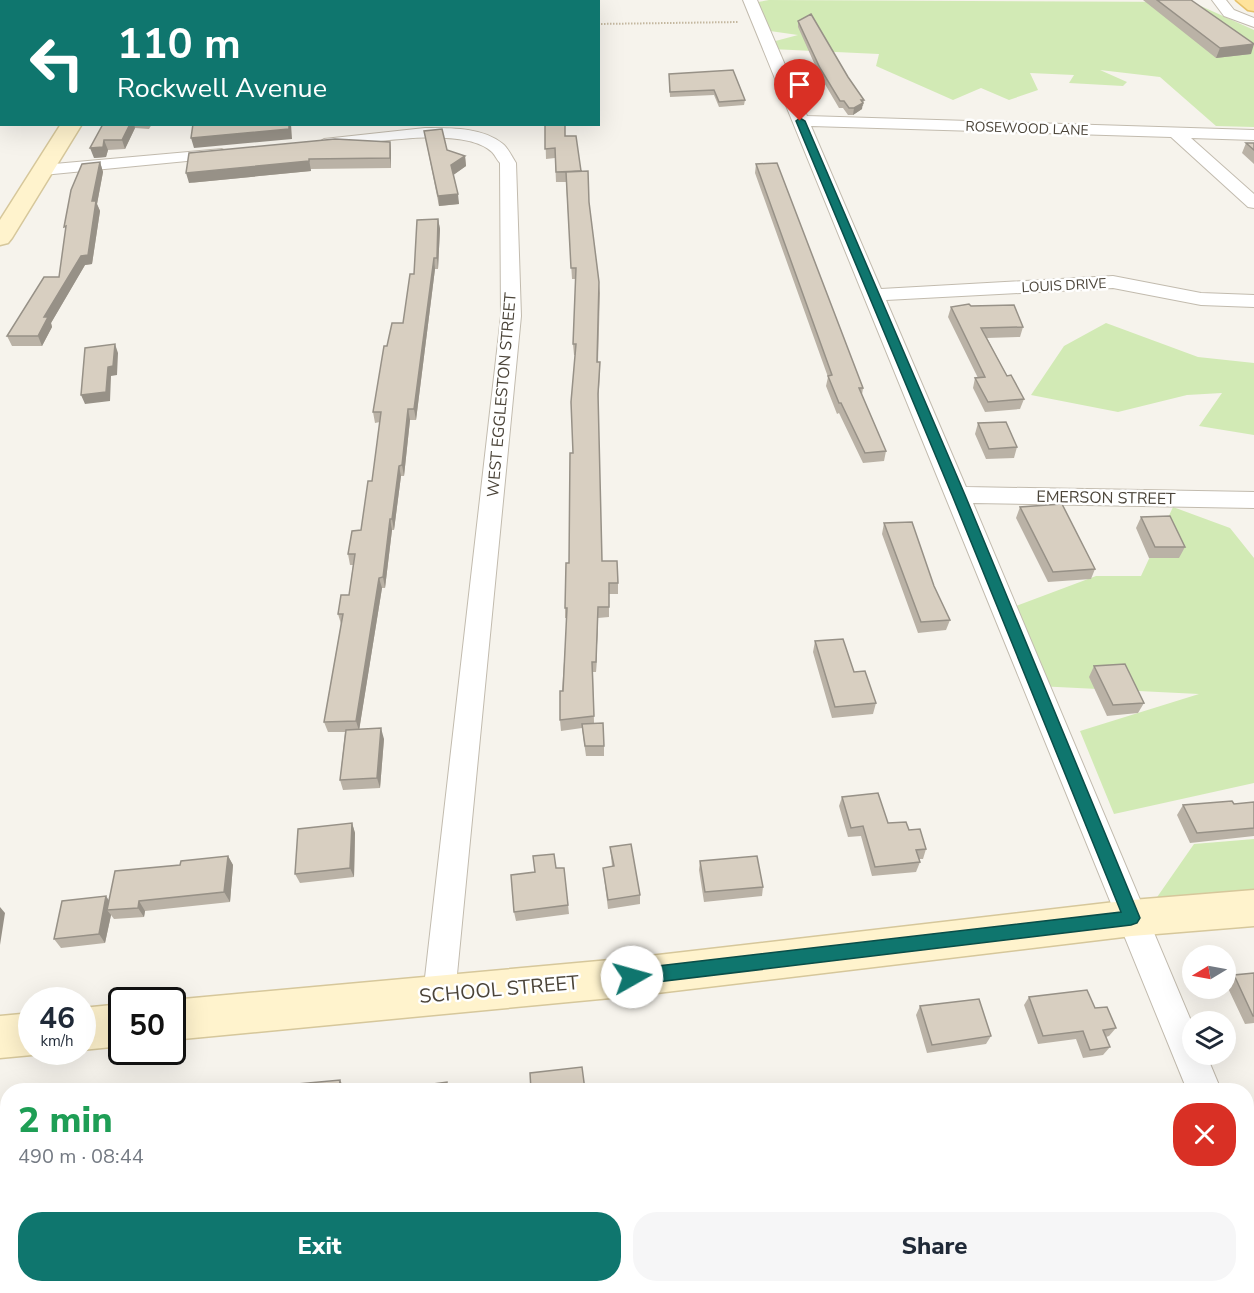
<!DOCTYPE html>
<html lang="en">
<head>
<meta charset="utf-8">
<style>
  :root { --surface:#fff; --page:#f6f6f7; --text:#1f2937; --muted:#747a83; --accent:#0f766e }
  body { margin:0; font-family:"Nunito Sans",sans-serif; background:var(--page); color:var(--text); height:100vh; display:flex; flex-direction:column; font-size:22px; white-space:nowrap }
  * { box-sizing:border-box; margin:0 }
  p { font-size:20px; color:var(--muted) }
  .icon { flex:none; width:33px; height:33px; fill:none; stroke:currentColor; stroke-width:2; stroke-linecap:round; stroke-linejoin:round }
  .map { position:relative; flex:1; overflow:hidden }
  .side { position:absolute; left:0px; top:1083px; width:1254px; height:210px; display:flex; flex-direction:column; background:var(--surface); border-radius:24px 24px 0 0; box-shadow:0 6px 24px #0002 }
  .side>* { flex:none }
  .hud { position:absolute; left:0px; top:0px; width:600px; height:126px; box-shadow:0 6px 24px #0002; background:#0f766e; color:#fff; overflow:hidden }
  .needle { width:39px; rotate:260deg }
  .tools { position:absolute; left:1182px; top:945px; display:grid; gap:12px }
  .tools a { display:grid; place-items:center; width:54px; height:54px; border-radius:50%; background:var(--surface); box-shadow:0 6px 24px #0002; font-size:30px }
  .speed { position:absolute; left:18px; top:987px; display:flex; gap:12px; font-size:30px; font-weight:700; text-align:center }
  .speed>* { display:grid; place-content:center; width:78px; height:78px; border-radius:50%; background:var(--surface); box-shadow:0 6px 24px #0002; line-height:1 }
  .speed small { font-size:15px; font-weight:400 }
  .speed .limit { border:3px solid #111; border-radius:9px; background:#fff; color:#111 }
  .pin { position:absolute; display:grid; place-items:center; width:51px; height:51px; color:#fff; margin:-62px -26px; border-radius:50% 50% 50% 0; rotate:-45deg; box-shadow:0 0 6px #0007 }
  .pin .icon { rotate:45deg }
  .me { position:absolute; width:66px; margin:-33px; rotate:83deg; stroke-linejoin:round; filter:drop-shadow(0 0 4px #0008) }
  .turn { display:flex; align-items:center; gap:21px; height:126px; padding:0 18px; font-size:27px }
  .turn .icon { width:78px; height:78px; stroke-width:2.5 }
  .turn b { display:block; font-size:42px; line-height:51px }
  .round { display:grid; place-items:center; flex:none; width:63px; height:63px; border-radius:24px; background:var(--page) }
  .overview { display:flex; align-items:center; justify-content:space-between; height:102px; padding:0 18px }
  h1 { font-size:36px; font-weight:800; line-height:45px; color:#1e9e55 }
  .button { display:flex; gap:12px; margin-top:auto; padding:12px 18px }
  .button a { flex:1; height:69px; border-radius:24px; background:var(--accent); color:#fff; font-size:24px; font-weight:800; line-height:69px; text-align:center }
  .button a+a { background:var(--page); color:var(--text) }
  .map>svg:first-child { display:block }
</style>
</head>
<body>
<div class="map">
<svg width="1254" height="1293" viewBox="0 0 1254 1293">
  <rect width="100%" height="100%" fill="#f6f3ec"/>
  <path fill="#d2eab5" d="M769,0l423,2 62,28v97l-38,-1 -56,-49 -60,-7 27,12 -4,4 -54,-3 5,-8 -44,-2 8,17 -29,10 -28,-12 -28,12 -77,-34 3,-12 -108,-5 -3,-6 30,-8 -35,-5 -11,-27z
    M1106,323l92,34 56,6v72l-55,-9 23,-33 -35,2 -69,17 -87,-17 33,-49z
    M1173,507l57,21 24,30v225l-140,31 -34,-83 119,-37 -162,-8 -32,-76 91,-34h45z
    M1254,839v59l-101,5 41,-59z"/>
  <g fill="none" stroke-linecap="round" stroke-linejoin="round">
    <defs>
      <path id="street" d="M487,0h14v2h-14z
        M743,0h14l50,116 447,14v10l-63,-2 63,56v14l-6,-1 -77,-70 -360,-11 70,163 232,-13 88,17 53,2v12l-53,-2 -88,-17 -227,12 80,187 288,5v16l-281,-5 219,520v31h14l15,36h-34z
        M1212,0h14l8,10 20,8v9l-30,-11z
        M425,128c24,0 58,-1 78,16 5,4 9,13 13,19l5,153 -66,679 -5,11 -11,4 -11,-4 -5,-11 78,-679 -1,-153c-3,-3 -5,-8 -8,-11 -29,-28 -131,-8 -168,-3l-8,-5 8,-5z
        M222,149l8,5 -2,3 -185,18 -8,-5 8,-5z
        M1246,1175l8,3v51l-8,-3z"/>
      <path id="secondary" d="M141,0h18l-18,2z
        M61,124h21l-70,114 -4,5 -8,2v-25z
        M1254,890v36l-122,10 -500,60 -460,44v-40h-2h2l460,-42 500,-58z
        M122,1004v42l-40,4v-42z
        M32,1013v39h8l-8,3 -32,3v-42z"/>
      <path id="primary" d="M1236,0h18v11l-6,-1z"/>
    </defs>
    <use href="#street" stroke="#c2bbae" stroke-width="2"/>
    <use href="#secondary" stroke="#d6c79b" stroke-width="3"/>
    <use href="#primary" stroke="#e6c16a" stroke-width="3"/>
    <path stroke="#c4b79f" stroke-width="2" stroke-dasharray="1.5 1.5" stroke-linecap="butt" d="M598,24l141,-2"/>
    <use href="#street" fill="#fff" fill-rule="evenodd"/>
    <use href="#secondary" fill="#fff3cd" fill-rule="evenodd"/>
    <use href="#primary" fill="#ffe39c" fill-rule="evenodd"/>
  </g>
  <path fill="#bab2a6" d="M1143,0h48l60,54 -35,4z
    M798,21l50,56 16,23 -1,6h-1v3l-9,6h-5l-5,-7h-4l-20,-34 -21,-47z
    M733,70l12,30 -1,5 -25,2 -5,-12 -44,2 -1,-18z
    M103,124h49l-3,5 -14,-1 -10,21 -17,1 -2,7 -12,1z
    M545,124l21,12 15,35 8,31 11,91 -2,69 2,10 -2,33 4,156 16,22v11h-9v23l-11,1 -2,54h-3l1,51 10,23v10h-18l-4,-28 -21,3 -1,-11 7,-102h-2v-10l4,-45 4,-110 2,-98h-1l-1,-11 3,-65h-4l-6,-97h-10l-1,-24 -9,1z
    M424,131l23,19 18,6 1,10 -13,9 6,29 -20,2z
    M390,142l1,10v16l-80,1v2l-122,12z
    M1246,143h8v21l-12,-11z
    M100,162l3,10 -6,32 3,7 -8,53 -7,1 -34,58 1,4 -10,19h-30l-5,-10 52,-59z
    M756,164l107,224 -1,7 24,56 -2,10 -21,2 -24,-50 -2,1 -11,-28 2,-9 -73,-204z
    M438,219l2,10 -2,40h-3l-19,151h-6l-6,56h-3l-7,54h-2l-7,58h-3l-23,142 25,9 -4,49 -37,2 -3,-10 5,-48h-17l-4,-10 17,-98 -3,-10 11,-19 4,-30h-3l-2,-11 13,-24 11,-49 8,-59 -5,1 -2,-11 14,-66 16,-23 11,-49z
    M951,307l72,20 -3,10 -33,1 20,38 17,23 -4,10 -35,3 -12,-24 2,-10h3l-30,-61z
    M978,423l39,24 -3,11 -28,1 -11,-25z
    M1020,507l75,62 -4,10 -43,3 -32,-64z
    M1141,517l44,30 -6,11h-30l-13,-30z
    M884,523l50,63 16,34 -4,10 -28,3 -36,-99z
    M815,641l39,31 22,31 -3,11 -41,4 -19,-66z
    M1094,666l50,37 -6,10 -31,3 -18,-39z
    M842,797l46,26 21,7 17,19 -3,10h-4l1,3 -4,10 -44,4 -11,-40 -13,1 -9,-31z
    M1254,802v34l-64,7 -13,-28 6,-10 51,-1z
    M352,823l3,10 -1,44 -54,6 -5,-9z
    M610,847l30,48v9l-32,5 -4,-32 -1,-9 9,-2z
    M228,856l5,9 -3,37 -85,9 -1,6 -30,2 -3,-4 -6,28 -44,5 -7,-9 55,-38 71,-36z
    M700,861l63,26 -1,9 -58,6 -5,-32z
    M556,868h8l5,46 -53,7 -2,-9z
    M1254,973v50l-9,1 -19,-40 8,-9z
    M1029,997l66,11 21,20 -7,8 -3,1 4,10 -7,8 -20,3 -7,-19 -38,5 -14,-39z
    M920,1006l71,30 -5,8 -59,9 -11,-38z
    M8,1186v26h-2l-5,-3z"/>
  <path fill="#979187" d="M1254,44l-3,10 -35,4 4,-10z
    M863,103l-1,6 -9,6 1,-7z
    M130,124h4l1,4 -10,21 -3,-9z
    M291,124l1,15 -98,9 -3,-10z
    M104,140l4,10 -2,7 -12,1 -4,-10z
    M390,142l1,10v16l-1,-10z
    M465,156l1,10 -14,10 -1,-11z
    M309,159l2,12 -122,12 -3,-10z
    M100,162l3,10 -6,32 3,7 -8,53 -7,1 -34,58 1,4 -10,19 -4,-10 6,-19 48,-116z
    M458,194l1,10 -20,2 -1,-10z
    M438,219l2,10 -2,40 -1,-11z
    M434,258l1,11 -19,151 -2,-11z
    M115,344l3,9 -1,22 -6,1 -1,25 -25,3 -4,-9 27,-28z
    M408,409l2,11 -6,56 -2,-11z
    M399,466l2,10 -7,54 -2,-11z
    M390,519l2,11 -7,58 -2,-11z
    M379,578l3,10 -23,143 -3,-10z
    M598,607v11l-2,54v-10z
    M381,728l3,11 -4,49 -3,-10z
    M352,823l3,10 -1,44 -4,-9z
    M228,856l5,9 -3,37 -6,-10z
    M106,896l6,9 -5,5 4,5 -6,28 -6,-9z
    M139,901l6,10 -1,6 -6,-9z
    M0,907l5,6 -5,32z
    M340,1080l4,8v2h-5z"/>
  <path fill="#d8cfc1" stroke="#979187" stroke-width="1.5" d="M81,0h22l-1,2h-22z
    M301,0h76v2h-76z
    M442,0h20v2h-20z
    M1157,0h34l63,44 -34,4z
    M811,14l37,63 16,23h-3l2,3 -9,5h-5l-5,-7h-4l-20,-33 -22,-47z
    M733,70l12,30 -26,2 -5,-12 -44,2 -1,-18z
    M103,124h27l-8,16h-18l-1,7 -13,1z
    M193,124h96v5l-98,9z
    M545,124h20v12h11l5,35 -25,1 -1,-24 -10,1z
    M442,129l5,21 18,6 -14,9 7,29 -20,2 -14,-65z
    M335,139l55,3v16l-81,1v2l-123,12 3,-20z
    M1246,143h8v7z
    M100,162l-8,39h4l-8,54 -7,1 -37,61h4l-10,19h-31l37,-59h15l7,-51 -2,1 7,-37 11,-26z
    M777,163l86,225h-4l27,63 -21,2 -24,-50h-2l-11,-27 4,-1 -76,-211z
    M588,171l1,31 10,80 -2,80h3l-2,32 4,167h15l1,22h-9v24h-11l-2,55h-4l2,54 -34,4v-29h3l4,-83h-2l1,-45h3l1,-110h3l-2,-51 5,-58h-3l3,-76h-5l-5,-96z
    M438,219l-1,39h-3l-20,151h-6l-6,56 -3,1 -7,53h-2l-7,58 -4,1 -23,143 -32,1 19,-108h-5l3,-19h8l6,-41h-7l4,-23 9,-1 7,-49h4l9,-69h-8l11,-66h3l5,-23h11l7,-49h4l3,-54z
    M969,304l2,2 43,-1 9,22 -42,1 26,48 4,-1 13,24 -36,3 -13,-24 10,-1 -34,-70z
    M115,344l-2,22 -5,1 -2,25 -25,3 4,-47z
    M1006,422l11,25 -28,2 -11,-26z
    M1062,504l33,65 -42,3 -33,-65z
    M1170,516l15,31h-30l-14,-30z
    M912,522l22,64 16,34 -29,2 -37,-99z
    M843,639l11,33 11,-1 11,32 -41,4 -20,-66z
    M1125,664l19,39 -31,2 -19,-39z
    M603,723l1,23h-19l-3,-22z
    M381,728l-4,50 -37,2 6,-50z
    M878,793l10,30 18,-1 3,8 11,-1 6,20 -10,1 4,12 -45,5 -12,-41 -12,2 -9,-31z
    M1232,801l2,3 20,-2v26l-57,5 -14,-28z
    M352,823l-2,45 -55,6 3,-45z
    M631,844l9,51 -32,5 -5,-32 11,-2 -4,-19z
    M554,854l2,14h8l4,37 -54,7 -3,-37 24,-3 -2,-16z
    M228,856l-4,36 -85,9 -1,7 -31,2 8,-39 65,-6 1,-4z
    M757,856l6,31 -58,5 -5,-31z
    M106,896l-7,38 -45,5 8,-38z
    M1254,973v43h-1l-19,-41z
    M1087,990l8,18 12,-1 9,21 -13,2 7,17 -20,3 -7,-19 -40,5 -14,-39z
    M979,999l12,37 -59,9 -12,-39z
    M582,1067l3,23h-54l-1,-17z
    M340,1080l-1,10h-63v-4z
    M447,1082v8h-51v-1z
    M797,1087v3h-42z
    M8,1186v23h-7l4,-22z"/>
  <path fill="#0f766e" stroke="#0a4d48" stroke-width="1.5" d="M800,118l5,3 160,374 175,423 -3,5 -6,2 -499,60 -6,-2 -3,-6 3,-6 6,-2 489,-57 -169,-417 -156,-374z"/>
  <g text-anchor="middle" stroke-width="5" stroke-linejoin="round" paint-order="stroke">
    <g font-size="14" fill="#4b4439" stroke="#fff">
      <text transform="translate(1027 128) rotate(2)" y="5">ROSEWOOD LANE</text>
      <text transform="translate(1064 285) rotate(-3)" y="5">LOUIS DRIVE</text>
    </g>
    <g font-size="16" fill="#4b4439" stroke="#fff">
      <text transform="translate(501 395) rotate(-85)" y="6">WEST EGGLESTON STREET</text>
      <text transform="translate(1106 497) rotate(1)" y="6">EMERSON STREET</text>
    </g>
    <g font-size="20" fill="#4b4439" stroke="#fff">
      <text transform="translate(499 989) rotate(-5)" y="7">SCHOOL STREET</text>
    </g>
  </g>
</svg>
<div class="tools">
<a><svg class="needle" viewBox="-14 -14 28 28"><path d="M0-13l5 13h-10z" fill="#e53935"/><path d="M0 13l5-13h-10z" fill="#747a83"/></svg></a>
<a><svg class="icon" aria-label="layers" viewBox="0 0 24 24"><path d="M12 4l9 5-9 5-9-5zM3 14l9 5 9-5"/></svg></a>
</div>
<div class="speed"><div>46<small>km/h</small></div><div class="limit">50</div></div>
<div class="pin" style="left:800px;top:121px;background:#d93025"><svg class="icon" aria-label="arrive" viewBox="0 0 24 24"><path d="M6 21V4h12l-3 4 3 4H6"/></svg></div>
<svg class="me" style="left:632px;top:977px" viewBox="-20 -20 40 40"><circle r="19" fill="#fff"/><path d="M0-13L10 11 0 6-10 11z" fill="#0f766e"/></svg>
<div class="hud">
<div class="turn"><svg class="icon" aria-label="left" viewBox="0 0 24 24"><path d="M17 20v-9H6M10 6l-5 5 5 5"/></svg><div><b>110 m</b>Rockwell Avenue</div></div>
</div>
<section class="side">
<div class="overview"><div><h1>2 min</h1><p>490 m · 08:44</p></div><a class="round" style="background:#d93025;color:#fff"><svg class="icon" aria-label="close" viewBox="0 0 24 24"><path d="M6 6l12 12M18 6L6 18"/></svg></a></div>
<div class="button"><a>Exit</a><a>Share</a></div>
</section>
</div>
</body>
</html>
